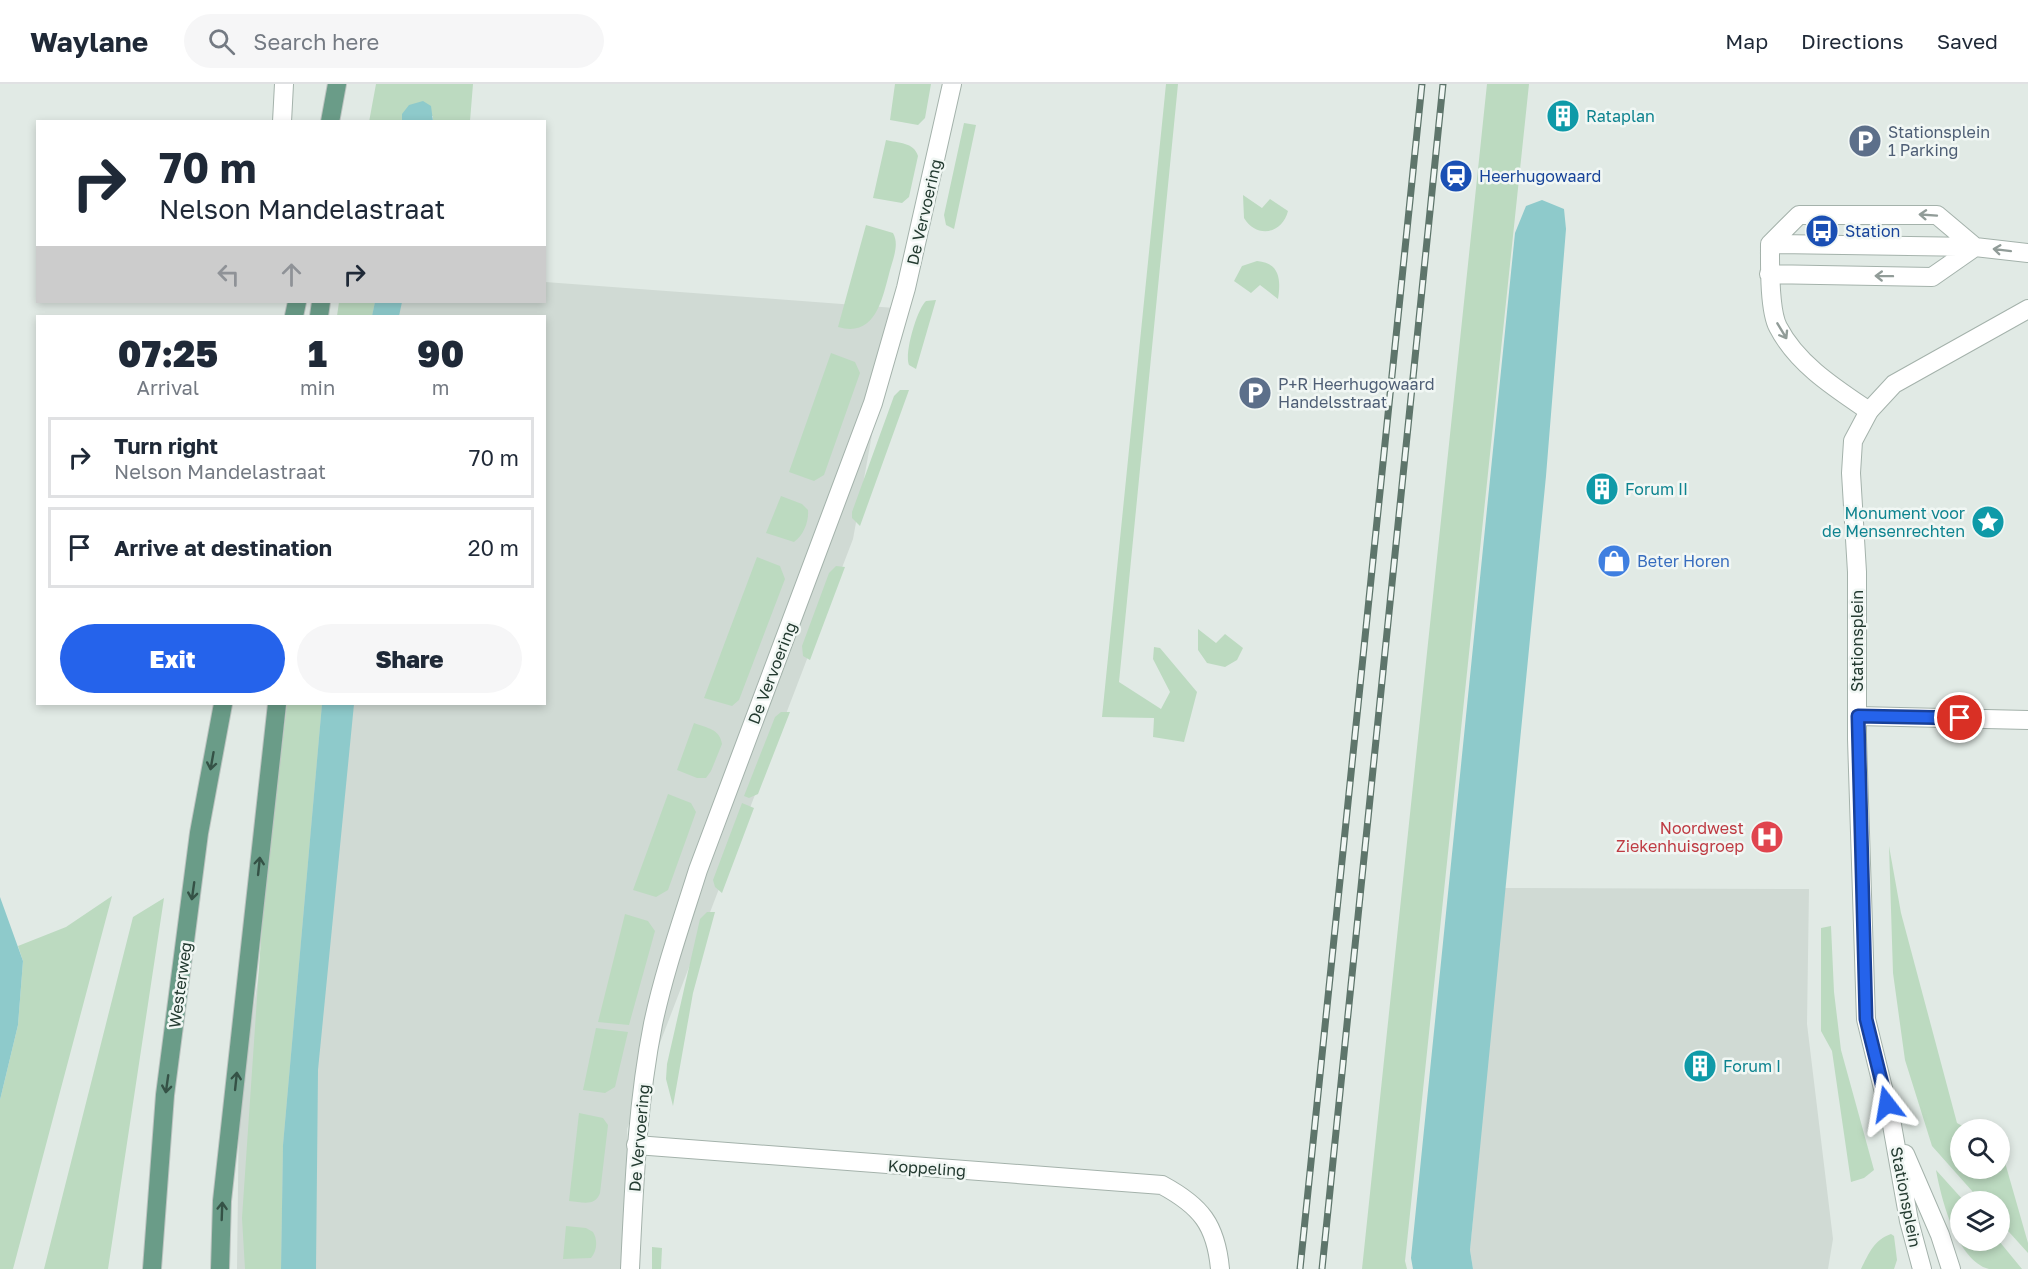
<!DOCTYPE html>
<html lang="en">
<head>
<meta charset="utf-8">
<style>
  :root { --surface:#fff; --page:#f6f6f7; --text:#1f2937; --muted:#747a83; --line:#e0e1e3; --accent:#2563eb }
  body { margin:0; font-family:"Golos Text",sans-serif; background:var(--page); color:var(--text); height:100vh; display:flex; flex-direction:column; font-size:22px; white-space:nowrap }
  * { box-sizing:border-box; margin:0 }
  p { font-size:20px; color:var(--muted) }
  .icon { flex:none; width:33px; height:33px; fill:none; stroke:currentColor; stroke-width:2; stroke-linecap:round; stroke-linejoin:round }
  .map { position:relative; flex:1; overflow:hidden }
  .drawer { position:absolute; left:36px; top:231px; width:510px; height:390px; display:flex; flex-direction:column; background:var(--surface); border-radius:0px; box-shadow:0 3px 9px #0003 }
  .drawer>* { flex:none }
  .hud { position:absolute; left:36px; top:36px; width:510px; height:183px; border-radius:0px; box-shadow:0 3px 9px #0003; background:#fff; color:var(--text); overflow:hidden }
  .fabs { position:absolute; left:1950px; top:1035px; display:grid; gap:12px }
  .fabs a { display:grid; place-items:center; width:60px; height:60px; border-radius:50%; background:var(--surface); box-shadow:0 3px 9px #0003; font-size:30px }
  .pin { position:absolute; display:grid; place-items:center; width:51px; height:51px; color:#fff; margin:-26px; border:3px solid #fff; border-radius:50%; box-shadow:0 2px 6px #0007 }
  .me { position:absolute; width:66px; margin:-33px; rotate:346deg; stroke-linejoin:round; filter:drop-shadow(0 0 4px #0008) }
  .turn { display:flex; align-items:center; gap:21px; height:126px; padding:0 24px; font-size:27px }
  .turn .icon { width:78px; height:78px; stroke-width:2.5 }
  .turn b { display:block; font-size:42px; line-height:51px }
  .lanes { display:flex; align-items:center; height:57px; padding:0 24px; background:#0003; justify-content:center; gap:30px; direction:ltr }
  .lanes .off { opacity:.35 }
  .eta { display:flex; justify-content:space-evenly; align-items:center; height:102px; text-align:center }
  .eta b { font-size:36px; font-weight:800; line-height:42px }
  .action { display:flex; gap:12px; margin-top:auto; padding:12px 24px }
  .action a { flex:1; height:69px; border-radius:36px; background:var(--accent); color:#fff; font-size:24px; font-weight:800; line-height:69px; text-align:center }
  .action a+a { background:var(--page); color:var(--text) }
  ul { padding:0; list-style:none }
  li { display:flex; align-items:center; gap:18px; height:81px; margin:0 12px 9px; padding:0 12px; border:3px solid var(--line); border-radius:0px }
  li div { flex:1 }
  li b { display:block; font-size:22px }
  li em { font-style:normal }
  header { display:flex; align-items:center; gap:36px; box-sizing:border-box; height:84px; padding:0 30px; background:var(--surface); border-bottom:2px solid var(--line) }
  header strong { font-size:28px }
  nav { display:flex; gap:33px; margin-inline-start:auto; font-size:21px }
  .search { width:420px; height:54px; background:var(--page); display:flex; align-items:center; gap:15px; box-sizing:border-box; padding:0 21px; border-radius:33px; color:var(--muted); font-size:22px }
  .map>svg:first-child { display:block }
</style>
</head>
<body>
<header>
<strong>Waylane</strong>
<div class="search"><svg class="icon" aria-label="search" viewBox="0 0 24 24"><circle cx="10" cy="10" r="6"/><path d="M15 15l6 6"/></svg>Search here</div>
<nav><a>Map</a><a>Directions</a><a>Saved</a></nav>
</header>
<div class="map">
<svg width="2028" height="1185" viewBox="0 0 2028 1185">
  <rect width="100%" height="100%" fill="#e1eae5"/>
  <path fill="#d0dad4" d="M545,198l350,26 -42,231 -226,590 4,140h-394l2,-166 61,-399h244v-388h-186l2,-14h184z
    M1503,804l306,1 -2,135 26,215 -5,30h-355l-3,-19z"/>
  <path fill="#bcdac0" d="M376,0h97l-3,37h-37v-5l-31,-2v7l-33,1z
    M895,0h36l-6,34 -7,7 -28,-5z
    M1166,0h12l-59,598 42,27 9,-17 -17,-33 1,-12 6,1 37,44 -13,50 -31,-5 1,-19 -52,-1z
    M1487,0h42l-124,1177 2,8h-45z
    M964,39l12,2 -22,104 -8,-4 -2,-10z
    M886,56c12,3 28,2 32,16l-9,41 -7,6 -29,-5z
    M1243,111l19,13 8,-9 18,12c-6,23 -31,28 -44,7z
    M866,141l27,8c7,12 -1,28 -4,41 -7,26 -14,64 -51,53z
    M1257,177c23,2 24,19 21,38l-18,-14 -9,8 -17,-12 8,-15z
    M936,216l-20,69 -7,-4c-5,-11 8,-56 17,-64z
    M339,218h36l-3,14h-35z
    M831,269l24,9 5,11 -36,102 -10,6 -25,-9z
    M900,306h9l-49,136 -8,-8v-6l42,-116z
    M781,412l21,8 6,6c1,11 -4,25 -14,32l-28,-9z
    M757,473l23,9 5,13 -46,121 -7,6 -28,-8z
    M836,482l9,1 -35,93 -7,-4 -1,-10 27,-73z
    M1198,545l18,14 9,-9 18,14 -6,12 -12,7 -18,-4 -9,-13z
    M287,620h35l-39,441 -2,124h-36l-3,-51 22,-323z
    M781,628h9l-32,82 -9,4 -5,-2 31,-79z
    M694,639c13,5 26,6 28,21l-11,27 -5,7h-9l-20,-8z
    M668,710l23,9 5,9 -28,78 -12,7 -23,-7z
    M742,719l12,5 -32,85 -7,-6 -2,-7z
    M1889,762l12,67 56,210 11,6 -8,1v38h40v-18l2,2 26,91v10l-28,-31v-20l-19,-1 -49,-55 -27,-86 -12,-87z
    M112,812l-99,373h-13v-169l18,-75 5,-64 -5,-15 48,-19z
    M164,814l-56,371h-64l89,-352z
    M707,828h8l-22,81 -20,113 -7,-27 1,-15 33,-145z
    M625,830l23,7 7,10 -26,94 -31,-3z
    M1831,842l3,66 7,58 33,120 -10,8 -13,4 -19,-131 -11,-20v-103z
    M596,944l32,4 -13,55 -10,6 -22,-3z
    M579,1029l24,5 5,7 -8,68c-5,14 -18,9 -31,8z
    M1936,1086l28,31 -4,1v38l39,1 23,28c-10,0 -23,0 -33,0 -32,-8 -48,-71 -53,-99z
    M566,1142l20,2 7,4c5,8 4,19 -2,26l-28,1z
    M1891,1150l3,2 3,24 -3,9h-33c8,-16 13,-29 30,-35z
    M652,1163l10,1 -1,21h-9z"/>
  <path fill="#8ecacb" d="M423,17l8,5 2,15h-31v-7l7,-9z
    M1542,116l22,9 2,20 -20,247 -76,774 3,19h-60l-2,-11 104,-1025 11,-27z
    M375,218h27l-3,14h-27z
    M322,620h32l-36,366 -2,199h-35l2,-124z
    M0,813l23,64 -5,64 -18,75z"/>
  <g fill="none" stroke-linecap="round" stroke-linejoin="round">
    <defs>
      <path id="service" d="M1770,160l205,3 53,6
        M1769,190l163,3 43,-30
        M1869,327c-34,-23 -72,-47 -91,-84 -9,-17 -8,-63 -8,-83l29,-29h138l38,32"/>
      <path id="minor" d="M282,38l2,-38
        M1858,632l170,4
        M636,1061l526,40c39,21 54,40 58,84
        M1905,1070l35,81 11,34
        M1922,1185l-13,-48 -17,-96 -26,-106 -9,-280v-167l-6,-99 2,-32 16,-30 25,-27 134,-75"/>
      <path id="tertiary" d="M630,1185c4,-82 7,-164 23,-245 11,-52 29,-103 45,-154l175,-467 33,-115 46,-204"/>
      <path id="primary" d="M330,38l7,-38
        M294,232l3,-14
        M319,232l2,-14
        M152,1185l13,-174 34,-262 24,-129
        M220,1185l2,-68 55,-497"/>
    </defs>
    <use href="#service" stroke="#a4b2ab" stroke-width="20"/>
    <use href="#minor" stroke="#a4b2ab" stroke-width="20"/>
    <use href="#tertiary" stroke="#a4b2ab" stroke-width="20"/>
    <use href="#primary" stroke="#bdc4c1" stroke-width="20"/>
    <use href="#service" stroke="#fff" stroke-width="18"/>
    <use href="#minor" stroke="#fff" stroke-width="18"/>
    <use href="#tertiary" stroke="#fff" stroke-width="18"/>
    <use href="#primary" stroke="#6a9c88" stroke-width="18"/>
    <defs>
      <path id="rail" d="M1300,1185l122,-1185
        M1322,1185l121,-1185"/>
    </defs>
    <use href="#rail" stroke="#5e756b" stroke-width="7"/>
    <use href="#rail" stroke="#f1f7f4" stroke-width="4.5" stroke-dasharray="14" stroke-linecap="butt"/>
  </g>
  <defs><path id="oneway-shaft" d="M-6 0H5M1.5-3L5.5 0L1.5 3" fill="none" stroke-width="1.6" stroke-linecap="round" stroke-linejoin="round" transform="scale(1.5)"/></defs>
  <g stroke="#919c98">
    <use href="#oneway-shaft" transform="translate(1928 131) rotate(-176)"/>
    <use href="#oneway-shaft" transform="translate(2002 166) rotate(-173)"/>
    <use href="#oneway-shaft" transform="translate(1884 192) rotate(-179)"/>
    <use href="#oneway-shaft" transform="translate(1782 247) rotate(59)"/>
  </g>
  <g stroke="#355246">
    <use href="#oneway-shaft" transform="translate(212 677) rotate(100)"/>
    <use href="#oneway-shaft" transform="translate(259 782) rotate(-84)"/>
    <use href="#oneway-shaft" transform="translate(193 807) rotate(98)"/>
    <use href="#oneway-shaft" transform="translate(236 997) rotate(-84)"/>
    <use href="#oneway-shaft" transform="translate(167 1000) rotate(98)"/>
    <use href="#oneway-shaft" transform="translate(222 1127) rotate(-88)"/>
  </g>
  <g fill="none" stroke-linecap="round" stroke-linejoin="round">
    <defs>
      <path id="route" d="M1887,1020l-21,-85 -8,-303 102,2"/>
    </defs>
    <use href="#route" stroke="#184099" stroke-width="15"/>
    <use href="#route" stroke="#2563eb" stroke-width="10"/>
  </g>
  <defs>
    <symbol id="building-disc" viewBox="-11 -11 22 22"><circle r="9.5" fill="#0f9aa8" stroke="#f1f7f4"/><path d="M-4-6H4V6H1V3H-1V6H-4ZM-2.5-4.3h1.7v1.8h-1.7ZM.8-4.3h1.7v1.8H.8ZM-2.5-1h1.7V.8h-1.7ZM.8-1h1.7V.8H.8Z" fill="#fff"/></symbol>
    <symbol id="parking-disc" viewBox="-11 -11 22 22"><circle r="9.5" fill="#5c6f8a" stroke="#f1f7f4"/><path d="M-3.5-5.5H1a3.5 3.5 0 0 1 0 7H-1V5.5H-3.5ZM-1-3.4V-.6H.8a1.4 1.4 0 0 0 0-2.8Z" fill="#fff"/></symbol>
    <symbol id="station-disc" viewBox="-11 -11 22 22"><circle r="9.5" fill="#1a4fb4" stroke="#f1f7f4"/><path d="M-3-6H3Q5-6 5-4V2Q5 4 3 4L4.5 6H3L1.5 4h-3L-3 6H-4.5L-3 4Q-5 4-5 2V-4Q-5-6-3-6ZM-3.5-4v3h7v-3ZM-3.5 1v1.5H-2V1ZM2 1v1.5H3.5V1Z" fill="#fff"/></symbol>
    <symbol id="bus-disc" viewBox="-11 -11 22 22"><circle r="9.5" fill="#1a4fb4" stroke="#f1f7f4"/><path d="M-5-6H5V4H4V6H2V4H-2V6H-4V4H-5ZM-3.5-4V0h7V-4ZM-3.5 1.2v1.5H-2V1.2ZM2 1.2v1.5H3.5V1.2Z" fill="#fff"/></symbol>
    <symbol id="sight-disc" viewBox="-11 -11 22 22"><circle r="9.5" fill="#0f9aa8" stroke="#f1f7f4"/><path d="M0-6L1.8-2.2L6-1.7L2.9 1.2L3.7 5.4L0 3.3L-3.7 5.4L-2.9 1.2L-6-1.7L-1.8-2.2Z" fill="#fff"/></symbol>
    <symbol id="shop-disc" viewBox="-11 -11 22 22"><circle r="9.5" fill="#3f7fe0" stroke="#f1f7f4"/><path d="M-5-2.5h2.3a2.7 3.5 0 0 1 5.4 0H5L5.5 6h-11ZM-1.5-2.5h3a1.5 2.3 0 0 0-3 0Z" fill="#fff"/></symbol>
    <symbol id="hospital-disc" viewBox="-11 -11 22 22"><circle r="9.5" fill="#e0444e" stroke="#f1f7f4"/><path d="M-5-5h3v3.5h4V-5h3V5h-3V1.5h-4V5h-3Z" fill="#fff"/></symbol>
  </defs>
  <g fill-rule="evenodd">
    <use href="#building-disc" x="1544" y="13" width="38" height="38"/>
    <use href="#parking-disc" x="1846" y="38" width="38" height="38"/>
    <use href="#station-disc" x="1437" y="73" width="38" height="38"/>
    <use href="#bus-disc" x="1803" y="128" width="38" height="38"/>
    <use href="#parking-disc" x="1236" y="290" width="38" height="38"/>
    <use href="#building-disc" x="1583" y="386" width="38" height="38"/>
    <use href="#sight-disc" x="1969" y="419" width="38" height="38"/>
    <use href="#shop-disc" x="1595" y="458" width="38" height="38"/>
    <use href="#hospital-disc" x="1748" y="734" width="38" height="38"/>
    <use href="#building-disc" x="1681" y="963" width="38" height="38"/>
  </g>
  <g text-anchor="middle" stroke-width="5" stroke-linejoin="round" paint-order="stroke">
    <g font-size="16" fill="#0d838f" stroke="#f1f7f4" text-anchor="start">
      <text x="1586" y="38">Rataplan</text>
      <text x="1625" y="411">Forum II</text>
      <text x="1965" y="435" text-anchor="end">Monument voor<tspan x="1965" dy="18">de Mensenrechten</tspan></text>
      <text x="1723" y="988">Forum I</text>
    </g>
    <g font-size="16" fill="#4e5e75" stroke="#f1f7f4" text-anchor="start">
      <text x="1888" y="54">Stationsplein<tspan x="1888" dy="18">1 Parking</tspan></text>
      <text x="1278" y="306">P+R Heerhugowaard<tspan x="1278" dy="18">Handelsstraat</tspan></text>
    </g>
    <g font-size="16" fill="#164399" stroke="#f1f7f4" text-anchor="start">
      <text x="1479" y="98">Heerhugowaard</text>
      <text x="1845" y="153">Station</text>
    </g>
    <g font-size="16" fill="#233a30" stroke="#f1f7f4">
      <text transform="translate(924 128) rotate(-77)" y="6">De Vervoering</text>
      <text transform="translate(1857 557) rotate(-90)" y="6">Stationsplein</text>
      <text transform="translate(772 589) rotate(-69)" y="6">De Vervoering</text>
      <text transform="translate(180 901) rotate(-82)" y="6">Westerweg</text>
      <text transform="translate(639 1054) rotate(-85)" y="6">De Vervoering</text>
      <text transform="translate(927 1084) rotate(4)" y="6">Koppeling</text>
      <text transform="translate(1906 1113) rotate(79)" y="6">Stationsplein</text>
    </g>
    <g font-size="16" fill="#366cbe" stroke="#f1f7f4" text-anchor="start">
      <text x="1637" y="483">Beter Horen</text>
    </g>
    <g font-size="16" fill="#be3a42" stroke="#f1f7f4" text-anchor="end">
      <text x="1744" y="750">Noordwest<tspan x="1744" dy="18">Ziekenhuisgroep</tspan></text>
    </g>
  </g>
</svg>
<div class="fabs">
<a><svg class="icon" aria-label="search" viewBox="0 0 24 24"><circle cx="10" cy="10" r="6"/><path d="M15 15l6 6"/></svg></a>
<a><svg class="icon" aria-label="layers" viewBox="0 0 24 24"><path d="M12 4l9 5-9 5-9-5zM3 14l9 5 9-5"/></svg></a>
</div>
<div class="pin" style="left:1960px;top:634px;background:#d93025"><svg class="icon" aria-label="arrive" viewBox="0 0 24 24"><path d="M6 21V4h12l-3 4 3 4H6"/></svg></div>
<svg class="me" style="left:1887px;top:1020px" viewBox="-20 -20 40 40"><path d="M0-17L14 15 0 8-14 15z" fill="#2563eb" stroke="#fff" stroke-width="4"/></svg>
<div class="hud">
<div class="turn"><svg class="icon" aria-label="right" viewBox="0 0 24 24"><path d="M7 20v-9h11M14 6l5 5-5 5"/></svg><div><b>70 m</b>Nelson Mandelastraat</div></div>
<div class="lanes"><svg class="icon off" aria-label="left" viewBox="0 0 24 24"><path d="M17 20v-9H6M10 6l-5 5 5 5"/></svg><svg class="icon off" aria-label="ahead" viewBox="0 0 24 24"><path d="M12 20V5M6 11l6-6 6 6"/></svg><svg class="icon" aria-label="right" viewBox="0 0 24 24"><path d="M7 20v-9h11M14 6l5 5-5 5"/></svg></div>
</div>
<section class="drawer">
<div class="eta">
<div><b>07:25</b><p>Arrival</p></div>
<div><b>1</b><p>min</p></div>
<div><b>90</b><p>m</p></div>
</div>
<ul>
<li><svg class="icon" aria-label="right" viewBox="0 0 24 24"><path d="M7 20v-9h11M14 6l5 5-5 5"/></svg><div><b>Turn right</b><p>Nelson Mandelastraat</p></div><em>70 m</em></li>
<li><svg class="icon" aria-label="arrive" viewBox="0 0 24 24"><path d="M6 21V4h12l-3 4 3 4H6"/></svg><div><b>Arrive at destination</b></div><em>20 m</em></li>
</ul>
<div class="action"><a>Exit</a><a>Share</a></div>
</section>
</div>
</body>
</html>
